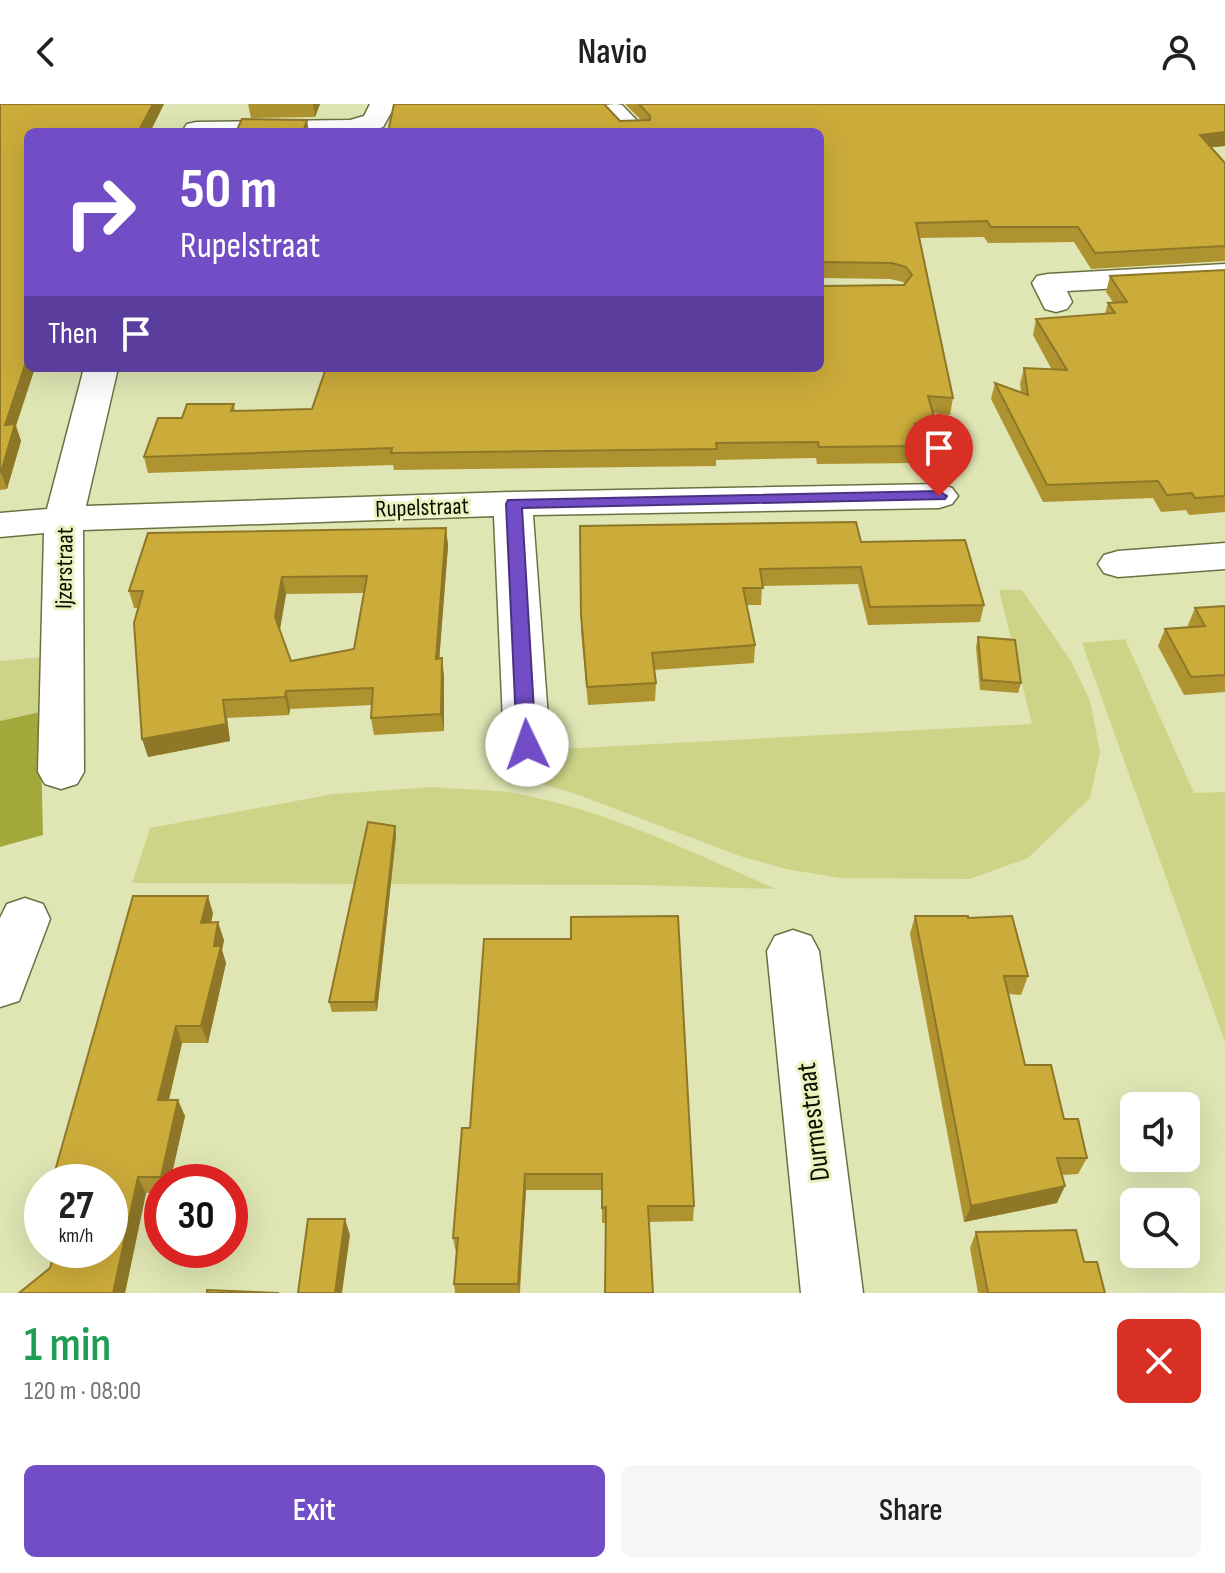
<!DOCTYPE html>
<html lang="en">
<head>
<meta charset="utf-8">
<style>
  :root { --surface:#fff; --page:#f6f6f6; --text:#202124; --muted:#757577; --accent:#724dc6 }
  body { margin:0; font-family:"Sofia Sans Condensed",sans-serif; background:var(--page); color:var(--text); height:100vh; display:flex; flex-direction:column; font-size:30px; white-space:nowrap }
  * { box-sizing:border-box; margin:0 }
  p { font-size:26px; color:var(--muted) }
  .icon { flex:none; width:44px; height:44px; fill:none; stroke:currentColor; stroke-width:2; stroke-linecap:round; stroke-linejoin:round }
  .map { position:relative; height:1189px; overflow:hidden }
  .panel { display:flex; flex-direction:column; background:var(--surface); flex:1 }
  .panel>* { flex:none }
  .guide { position:absolute; left:24px; top:24px; width:800px; height:244px; border-radius:12px; box-shadow:0 8px 32px #0002; background:#724dc6; color:#fff; overflow:hidden }
  .controls { position:absolute; left:1120px; top:988px; display:grid; gap:16px }
  .controls a { display:grid; place-items:center; width:80px; height:80px; border-radius:12px; background:var(--surface); box-shadow:0 8px 32px #0002; font-size:40px }
  .speed { position:absolute; left:24px; top:1060px; display:flex; gap:16px; font-size:40px; font-weight:700; text-align:center }
  .speed>* { display:grid; place-content:center; width:104px; height:104px; border-radius:50%; background:var(--surface); box-shadow:0 8px 32px #0002; line-height:1 }
  .speed small { font-size:20px; font-weight:400 }
  .speed .limit { border:12px solid #d22; background:#fff; color:#111 }
  .pin { position:absolute; display:grid; place-items:center; width:68px; height:68px; color:#fff; margin:-82px -34px; border-radius:50% 50% 50% 0; rotate:-45deg; box-shadow:0 0 8px #0007 }
  .pin .icon { rotate:45deg }
  .me { position:absolute; width:88px; margin:-44px; rotate:357deg; stroke-linejoin:round; filter:drop-shadow(0 0 6px #0008) }
  .turn { display:flex; align-items:center; gap:28px; height:168px; padding:0 24px; font-size:36px }
  .turn .icon { width:104px; height:104px; stroke-width:2.5 }
  .turn b { display:block; font-size:56px; line-height:68px }
  .then { display:flex; align-items:center; height:76px; padding:0 24px; background:#0003; gap:16px; font-size:30px }
  .round { display:grid; place-items:center; flex:none; width:84px; height:84px; border-radius:12px; background:var(--page) }
  .head { display:flex; align-items:center; justify-content:space-between; height:136px; padding:0 24px }
  h1 { font-size:48px; font-weight:600; line-height:60px; color:#1e9e55 }
  .button { display:flex; gap:16px; margin-top:auto; padding:16px 24px }
  .button a { flex:1; height:92px; border-radius:12px; background:var(--accent); color:#fff; font-size:32px; font-weight:600; line-height:92px; text-align:center }
  .button a+a { background:var(--page); color:var(--text) }
  header { display:flex; justify-content:space-between; align-items:center; height:104px; padding:0 24px; background:var(--surface); font-size:36px; font-weight:600 }
  .map>svg:first-child { display:block }
</style>
</head>
<body>
<header><svg class="icon" aria-label="back" viewBox="0 0 24 24"><path d="M15 5l-7 7 7 7"/></svg>Navio<svg class="icon" aria-label="person" viewBox="0 0 24 24"><circle cx="12" cy="8" r="4"/><path d="M4 21q1-7 8-7t8 7"/></svg></header>
<div class="map">
<svg width="1225" height="1189" viewBox="0 0 1225 1189">
  <rect width="100%" height="100%" fill="#dfe5b3"/>
  <path fill="#cdd488" d="M999,486h23l49,71 19,40 10,51 -10,46 -62,60 -58,21 -130,-1 -54,-9 -46,-13 -164,-62 -38,-11 4,-33 490,-26z
    M1125,535l69,154 31,-1v250l-143,-399z
    M41,553l-1,55 -40,9v-60z
    M432,683c25,2 50,2 74,5 94,15 183,59 270,97l-134,-4 -510,-2 18,-55 183,-34z"/>
  <path fill="#a2a93a" d="M40,608l3,123 -43,12v-126z"/>
  <g fill="none" stroke-linecap="round" stroke-linejoin="round">
    <defs>
      <path id="minor" d="M370,0h26l-13,23 -16,5 -184,-2 4,-6 9,-2 154,-2 14,-4z
        M616,0l6,1 26,27h-28l-20,-21 4,-6z
        M1225,160v18l-158,9 5,11 -5,7 -11,3 -11,-3 -13,-26 5,-7 11,-2z
        M84,264h34l-32,138 427,-14 426,-8 13,4 6,8 -6,8 -13,4 -406,7 17,230 -7,12 -16,5 -16,-5 -7,-12 -10,-229 -411,14 1,242 -7,12 -16,5 -16,-5 -7,-12 6,-239 -44,4v-24l47,-4z
        M1225,439v26l-107,8 -14,-4 -6,-9 6,-9 14,-4z
        M25,794l18,6 7,15 -31,82 -19,6v-89l7,-14z
        M793,826l18,6 8,15 44,342h-62l-34,-342 8,-15z"/>
    </defs>
    <use href="#minor" stroke="#6c7143" stroke-width="3"/>
    <use href="#minor" fill="#fff" fill-rule="evenodd"/>
  </g>
  <path fill="#af9331" fill-rule="evenodd" d="M0,0h164l-14,28h-122l-12,294 5,15 -14,48 -7,1z
    M248,0h72l-5,13 -64,1z
    M625,0h600v42l-14,1 14,16v98l-134,8 -17,-27 -86,1 -4,-6 -64,1 33,160 -3,17 -17,-2 3,11 -3,16h-12l1,6 -3,17 -102,1 -1,-6 -100,2v6l-322,4 -1,-5 -245,8 -4,-16 38,-39 52,-14 1,7 77,-2 508,-41 2,-82 83,-2 -2,-2 -13,-3 -70,-1v-146l-200,-11 21,-1z
    M1225,166v242l-36,3 -3,-5 -25,2 -8,-14 -110,4 -52,-103 4,-16 26,9 -1,-8 4,-16 28,2 -19,-35 3,-16 69,-5 3,-11 5,-1 -7,-10 4,-16z
    M580,422l281,16 123,63 -4,17 -112,3 -10,-41 -96,2 -1,19h-14l8,40 -1,18 -100,7 2,13 -1,18 -67,4 -7,-74z
    M446,424l2,18 -9,112 5,18v55l-70,4 -3,-17 1,-13 -82,4 -1,6 -62,3 3,23 -82,16 -10,-149h-4l-5,-17zM364,489l-10,56 -63,12 -11,-31 6,-36z
    M1225,502v86l-41,3 -26,-49 7,-17 24,-2 -1,-2 7,-17z
    M978,533l43,46 -3,10 -38,-3 -4,-43z
    M395,722l1,10 -19,175 -45,1 -3,-10z
    M213,809l-2,10 13,17 -2,10 4,13 -18,80h-26l-13,57 16,16 -15,66h-8v10l-16,1 -21,100h-106l31,-25 60,-86h-55l-2,-4z
    M915,812l53,2 60,58 -7,19 -12,-1 16,71 39,54 23,39 -9,16 -16,1 -5,28 -93,19 -54,-288z
    M462,1024l232,78 -1,15 -91,2v-33h-76l-6,103h-65l-1,-9 2,-31 -3,-15z
    M976,1128l108,30 21,31h-127l-8,-45z"/>
  <path fill="#8e7828" d="M153,0h11l-14,28h-12z
    M313,0h7l-5,13z
    M307,16l2,12h-6z
    M1225,28v14l-30,3 5,-14z
    M28,252v12h7l-19,58 5,15 -14,48 -6,-17 4,-47z
    M446,424l2,18 -10,130 -2,-17z
    M282,473l4,17 -7,40 -4,-17z
    M442,554l2,18v55l-3,-17z
    M286,587l4,18 -1,6 -4,-18z
    M223,596l4,18 3,23 -82,16 -6,-18z
    M395,722l1,10 -19,175 -2,-9z
    M208,792l5,17 -6,27 -6,-17z
    M218,818l6,18 -2,10 4,13 -18,80 -7,-17 13,-80z
    M176,922l6,17 -17,73 -7,-16z
    M178,996l7,16 -15,66h-7l-2,-5z
    M525,1070l1,16 -7,103 -1,-9z
    M138,1073l8,16 -21,100h-12z
    M1065,1082l-8,17 -93,19 7,-16z
    M345,1115l5,16 -8,58h-7z"/>
  <path fill="#cbab39" stroke="#8e7828" stroke-width="2" fill-rule="evenodd" d="M0,0h153l-15,28h-110v178l-1,3 1,3v40l-23,69 10,-1 -14,48h-1z
    M394,0h210l16,17 30,-1v-4l-11,-12h586v28l-25,3 25,28v83l-130,7 -17,-26h-87l-4,-6 -71,2 37,175 -25,-2 8,28h-21l7,22 -103,1 -1,-5 -102,1 1,6 -326,4 1,-5 -248,9 14,-39h24l5,-14h47l-3,7 81,-2 14,-41h494v-83l2,1 82,-1 8,-10 -6,-8 -14,-4 -70,-1 -2,2v-132h-432z
    M242,15l65,1 -4,12h-67z
    M1225,166v226l-30,2 -3,-5 -25,2 -9,-14 -111,4 -52,-102 33,12 -4,-27 43,2 -31,-51 79,-6 -7,-10 19,-1 -17,-26z
    M856,418l5,20 104,-2 19,65 -114,2 -9,-40 -101,2 3,19h-20l12,57 -103,8 4,30 -69,4 -6,-73 -1,-88z
    M446,424l-10,131 6,-1 -1,56 -70,4 2,-30 -87,3 -1,6 -62,3 3,24 -84,15 -8,-116 9,-32h-14l19,-58zM367,472l-13,73 -63,12 -16,-44 7,-40z
    M1225,502v69l-34,2 -26,-48 40,-3 -10,-18z
    M978,533l37,3 6,43 -39,-3z
    M368,718l27,4 -20,176h-46z
    M133,792h75l-7,27 17,-1 -4,24h7l-20,80h-25l-18,74h20l-17,77h-23l-25,116h-94l31,-25 5,-18h55v-68h-36l1,-4h-22z
    M678,812l16,290h-46l5,87h-48l1,-86 -4,1v-34h-77l-7,110h-64l4,-46h-5l9,-110h8l14,-189h87v-22z
    M915,812h53v2l44,-2 16,60h-24l21,89h26l13,54h14l9,39h-30l8,28 -94,20z
    M308,1115h37l-10,74h-37z
    M1076,1126l8,32h13l8,31h-117l-12,-61z
    M207,1186l72,3h-72z"/>
  <path fill="#724dc6" stroke="#4a3281" stroke-width="2" d="M939,387l8,5 -2,3 -423,9 14,237 -9,7 -7,-2 -3,-5 -11,-241 2,-4z"/>
  <g text-anchor="middle" stroke-width="6" stroke-linejoin="round" paint-order="stroke">
    <g font-size="24" fill="#0d0e01" stroke="#ecf2bf">
      <text transform="translate(422 403) rotate(-2)" y="8">Rupelstraat</text>
      <text transform="translate(64 464) rotate(-89)" y="8">Ijzerstraat</text>
    </g>
    <g font-size="28" fill="#0d0e01" stroke="#ecf2bf">
      <text transform="translate(812 1018) rotate(-97)" y="10">Durmestraat</text>
    </g>
  </g>
</svg>
<div class="controls">
<a><svg class="icon" aria-label="sound" viewBox="0 0 24 24"><path d="M4 9h4l5-4v14l-5-4H4zM17 9q2 3 0 6"/></svg></a>
<a><svg class="icon" aria-label="search" viewBox="0 0 24 24"><circle cx="10" cy="10" r="6"/><path d="M15 15l6 6"/></svg></a>
</div>
<div class="speed"><div>27<small>km/h</small></div><div class="limit">30</div></div>
<div class="pin" style="left:939px;top:392px;background:#d93025"><svg class="icon" aria-label="arrive" viewBox="0 0 24 24"><path d="M6 21V4h12l-3 4 3 4H6"/></svg></div>
<svg class="me" style="left:527px;top:641px" viewBox="-20 -20 40 40"><circle r="19" fill="#fff"/><path d="M0-13L10 11 0 6-10 11z" fill="#724dc6"/></svg>
<div class="guide">
<div class="turn"><svg class="icon" aria-label="right" viewBox="0 0 24 24"><path d="M7 20v-9h11M14 6l5 5-5 5"/></svg><div><b>50 m</b>Rupelstraat</div></div>
<div class="then">Then<svg class="icon" aria-label="arrive" viewBox="0 0 24 24"><path d="M6 21V4h12l-3 4 3 4H6"/></svg></div>
</div>
</div>
<section class="panel">
<div class="head"><div><h1>1 min</h1><p>120 m · 08:00</p></div><a class="round" style="background:#d93025;color:#fff"><svg class="icon" aria-label="close" viewBox="0 0 24 24"><path d="M6 6l12 12M18 6L6 18"/></svg></a></div>
<div class="button"><a>Exit</a><a>Share</a></div>
</section>
</body>
</html>
